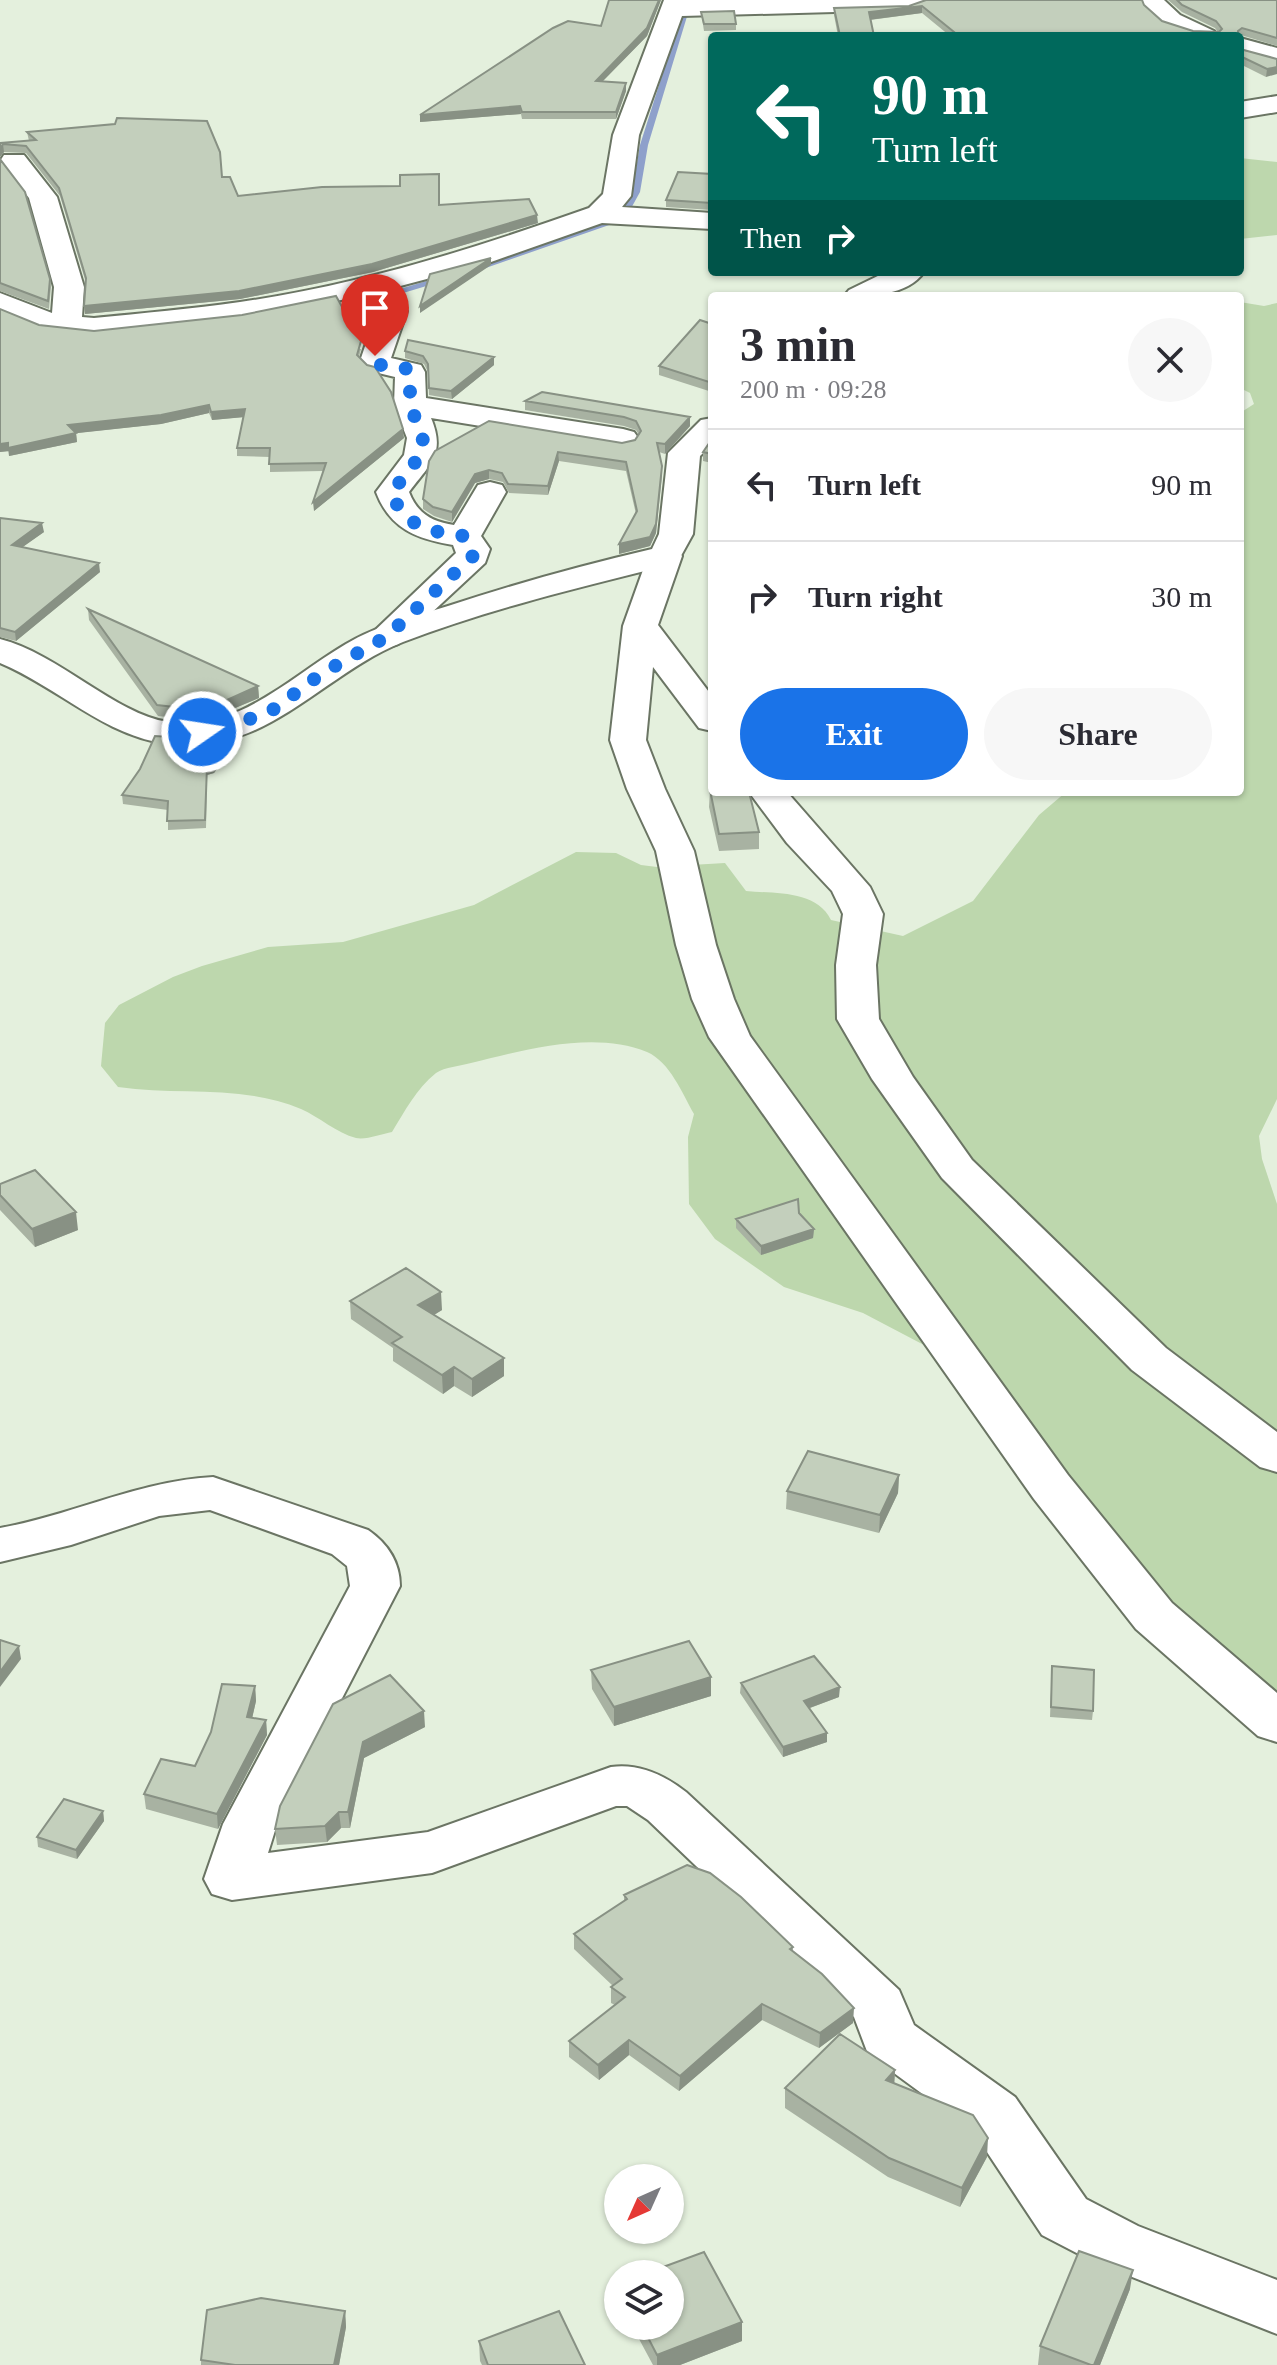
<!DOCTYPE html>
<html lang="en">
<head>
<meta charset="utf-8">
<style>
  :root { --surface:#fff; --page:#f7f7f7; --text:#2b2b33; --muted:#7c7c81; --line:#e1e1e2; --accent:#1a73e8 }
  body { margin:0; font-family:"Times New Roman",serif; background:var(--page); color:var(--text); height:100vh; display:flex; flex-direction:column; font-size:30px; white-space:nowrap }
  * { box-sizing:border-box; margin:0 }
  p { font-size:26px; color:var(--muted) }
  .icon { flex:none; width:44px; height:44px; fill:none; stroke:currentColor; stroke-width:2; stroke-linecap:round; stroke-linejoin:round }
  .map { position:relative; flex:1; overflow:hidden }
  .panel { position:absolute; left:708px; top:292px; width:536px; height:504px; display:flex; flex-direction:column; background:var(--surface); border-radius:8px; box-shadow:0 2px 6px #0004 }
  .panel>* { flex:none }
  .hud { position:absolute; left:708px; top:32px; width:536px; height:244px; border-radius:8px; box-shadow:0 2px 6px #0004; background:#00695c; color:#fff; overflow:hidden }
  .needle { width:52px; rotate:225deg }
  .controls { position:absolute; left:604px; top:2164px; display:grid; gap:16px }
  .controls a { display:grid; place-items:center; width:80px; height:80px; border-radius:50%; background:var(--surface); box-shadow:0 2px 6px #0004; font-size:40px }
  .pin { position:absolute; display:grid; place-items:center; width:68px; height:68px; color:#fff; margin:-82px -34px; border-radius:50% 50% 50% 0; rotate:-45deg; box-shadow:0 0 8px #0007 }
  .pin .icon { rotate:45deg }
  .me { position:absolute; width:88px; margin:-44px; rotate:77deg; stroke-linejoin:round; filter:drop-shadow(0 0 6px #0008) }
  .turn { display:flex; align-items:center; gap:28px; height:168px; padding:0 32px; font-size:36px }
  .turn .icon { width:104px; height:104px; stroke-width:2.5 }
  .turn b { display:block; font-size:56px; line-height:68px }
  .then { display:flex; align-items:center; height:76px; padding:0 32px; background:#0003; gap:16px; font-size:30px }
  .round { display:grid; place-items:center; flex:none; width:84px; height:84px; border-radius:42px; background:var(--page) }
  .overview { display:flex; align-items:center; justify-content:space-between; height:136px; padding:0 32px }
  h1 { font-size:48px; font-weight:600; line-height:60px }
  .cta { display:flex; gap:16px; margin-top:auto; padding:16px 32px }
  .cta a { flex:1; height:92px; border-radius:48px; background:var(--accent); color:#fff; font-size:32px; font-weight:600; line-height:92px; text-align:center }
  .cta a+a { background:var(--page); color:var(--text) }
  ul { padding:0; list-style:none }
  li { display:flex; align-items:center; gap:24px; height:112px; padding:0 32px; border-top:2px solid var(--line) }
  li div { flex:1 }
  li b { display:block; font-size:30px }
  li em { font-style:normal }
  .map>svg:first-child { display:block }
</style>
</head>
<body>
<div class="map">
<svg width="1277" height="2365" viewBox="0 0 1277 2365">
  <rect width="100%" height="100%" fill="#e4f0dd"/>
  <path fill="#bdd7ad" d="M1240,158l37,4v73l-37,4z
    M1240,302l24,4 13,-3v796l-18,37 3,23 15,45v532l-334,-381 -80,-42 -79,-26 -69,-48 -26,-35 -1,-67 6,-23c-12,-21 -24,-52 -47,-62 -53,-22 -123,-2 -176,11 -11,3 -26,4 -35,10 -20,16 -31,38 -44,59 -10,2 -26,8 -36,6 -19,-5 -37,-21 -55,-29 -59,-25 -122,-13 -183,-22l-17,-21 4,-43 14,-18 54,-28 29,-11 66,-19 75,-5 131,-37 102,-53 40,1 25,12 16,2 68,-4 21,28c30,3 70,-1 85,29l72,16 70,-35 66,-86 27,-23h174v-379l14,-9 -4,-11 -10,-5z"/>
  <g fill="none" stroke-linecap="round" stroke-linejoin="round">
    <path fill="#8ea0cb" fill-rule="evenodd" d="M686,0h6l-44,145 -8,47 -11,20 -17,12 -132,46h-6v-4l132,-46 17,-11 9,-17 8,-47z
      M440,277h3v4l-73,22 -43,8 -4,-2 43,-10z"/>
    <defs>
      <path id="street" d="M664,0h264l-3,5 -17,5 -226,6 -43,119 -8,61 -9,11 90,6v16l-110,-6 -111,39 -102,27 18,22 -16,47 30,7 4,7 1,26 197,31 11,3 5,7 -5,7 -11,3 -192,-31c15,36 -1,46 -22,74 8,21 23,30 45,33l24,-40 12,-3 12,3 4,7 -25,44 9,13 -5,14 -87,81 -12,4 -12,-4 -6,-7 88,-84 -3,-8c-36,-6 -63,-16 -77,-53l28,-37 3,-17 -13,-33 1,-28 -25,-6 -10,-10 17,-50 -16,-15 -119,24 -148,16 -54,-6 -40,-17v-20l52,20 2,-26 -25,-89 -29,-37 4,-6h20l33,42 27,90 -2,30 12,1c49,-5 98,-9 146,-16 120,-17 236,-54 349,-94l14,-14 10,-59z
        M665,546l12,3 5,7 -24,69 54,71v35l-13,-3 -46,-61 -7,73 19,49 29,62 22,94 18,54 16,37 318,439 104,128 105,90v49l-19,-6 -122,-107 -102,-130 -325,-462 -17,-38 -16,-54 -20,-94 -29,-62 -17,-49 13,-114 25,-70 5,-7z
        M749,792h38l83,95 13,27 -7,51 3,54 34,58 59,83 194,188 111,84v40l-17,-5 -128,-97 -190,-192 -70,-99 -35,-60 -1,-54 7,-51 -11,-23 -45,-48z
        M213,1477l155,53c19,13 32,32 32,56l-123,238 -9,29 160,-21 183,-65c28,-4 53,8 75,25l213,198 15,35 101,72 71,102 52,27 139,54v54l-183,-72 -52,-27 -69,-104 -105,-77 -14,-37 -206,-197 -21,-14h-11l-184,67 -200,27 -20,-6 -8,-15 19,-55 127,-238 -3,-20 -15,-12 -122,-44 -51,6 -88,29 -71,17v-34c73,-13 138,-47 213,-51z"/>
      <path id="secondary" d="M1138,0h26l16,15 34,16 4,5c-37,0 -58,-4 -80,-36z
        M1240,38l37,10v16l-37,-10z
        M1277,96v16l-37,6v-16z
        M886,272h38c-17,24 -54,24 -80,24l5,-6z
        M712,418v26l-12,12 -7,78 -16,29c-92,23 -186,45 -274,79 -81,32 -138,115 -235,102 -64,-8 -110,-57 -168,-81v-24c59,15 115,75 168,83 69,11 123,-46 178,-78 32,-19 67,-27 102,-38 67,-22 135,-41 204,-57l7,-15 9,-81 33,-33z"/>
    </defs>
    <use href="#street" stroke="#6b7564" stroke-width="4"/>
    <use href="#secondary" stroke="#6b7564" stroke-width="4"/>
    <use href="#street" fill="#fff" fill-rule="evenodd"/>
    <use href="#secondary" fill="#fff" fill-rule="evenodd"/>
  </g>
  <path fill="#a8b2a2" d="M609,0h52l-14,36 -44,45 23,10 -10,28h-94l-1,-5 -101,8 181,-96z
    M1168,0h109v46l-36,-11 -291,1 -28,-23 -52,7 4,16h-36l-4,-21v-7l75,-2 235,-1 18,16 31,10 25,1 -3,-4 -33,-16z
    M701,12l35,12v6l-32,1z
    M1240,49l37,10 -11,18 -26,-13z
    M27,132l195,45 16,19 201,9 99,18 -165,49 -133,27 -155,15 1,-31 -26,-87 -34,-43 -22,-1 -4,5v-14l29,-2z
    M0,159l50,120 1,8 -2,22 -49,-18z
    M712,174v36l-46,-3v-7z
    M0,309l39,16 55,6 267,18 -2,8 45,81 -90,73 9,-40 -53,1v-15l-33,-1v-8l6,-31 -31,3 -3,-7 -48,11 -85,9 1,9 -68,14v-5l-9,1z
    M712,324v68l-53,-17v-9z
    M405,351l89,14 -42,34 -23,-4 -1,-23 -4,-8 -19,-6z
    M525,401l165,25 -25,28 -6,-2 3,24 -6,57 -6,13 -31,8 17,-40 -10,-43 -67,-10 -11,34 -39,-2 -6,-11 -14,-3 -14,4 -23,39 -18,-6 -11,-7v-10l6,-38 193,-18 13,-3 4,-5 -3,-5 -12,-4 -99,-16z
    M712,439v24l-9,-2v-9z
    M0,518l44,14 -22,15 78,25 -84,69 -16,-4z
    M88,609l170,77 1,12 -43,18 -23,4 -35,-4 -69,-96z
    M202,739l36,1 -24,33 -7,2 -1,53 -38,2v-20l-45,-6 -1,-9z
    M710,790l49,42v17l-40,2 -10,-44z
    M0,1184l78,46 -43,17 -35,-37z
    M799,1213l15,16 -1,9 -52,17 -25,-27v-9z
    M350,1301l92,9 -8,5 70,43v18l-32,21 -18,-11 -11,8 -50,-33v-13l-42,-29z
    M899,1475l-1,18 -19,40 -93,-24 1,-18z
    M1052,1666l41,45 -1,9 -42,-3z
    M591,1670l120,7v19l-97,30 -22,-37z
    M741,1683l98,14 -29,11 17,25v9l-44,15 -43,-64z
    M255,1686l1,15 -4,17 14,2 1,15 -49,94 -72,-20 -2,-15 51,-28 16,-34z
    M333,1704l92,23 -61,31 -14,70h-9l-14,14 -50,3 -2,-16z
    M103,1811l1,10 -27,38 -39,-12 -1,-10z
    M624,1895l169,52v4l60,72 -34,25 -57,-28 -83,71 -50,-36 -30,25 -30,-23v-16l46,-36 -4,-2v-16l2,-1 -39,-37v-15l50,-33z
    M895,2070l-1,13 93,74 -27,50 -72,-30 -103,-69v-20z
    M1130,2289l-30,76h-62l2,-19z
    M345,2311l1,16 -7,38h-138v-5z
    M632,2326h38l72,15 -62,24h-27z
    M479,2341l106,24h-103l-2,-4z"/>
  <path fill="#889184" d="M659,0h2l-14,36 -51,52v-7z
    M922,6v7l-54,7 1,-8z
    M1277,67v7l-11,3 1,-8z
    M626,83v8l-10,28v-7z
    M520,106l1,8 -101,8v-7z
    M3,144l1,8 -4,5v-8z
    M537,215l1,8 -165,49 -133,27 -155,15 -1,-8z
    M491,258v7l-71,48v-7z
    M494,357v8l-42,34 -1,-8z
    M209,405v8l-48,11 -92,10 -1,-9z
    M245,409v8l-33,3 -1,-8z
    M690,417v9l-25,28v-10z
    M403,429l1,9 -90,73 -1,-9z
    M76,433l1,9 -68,14 -1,-8z
    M8,443l1,8 -9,1v-8z
    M558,452l1,9 -11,34v-9z
    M662,466l-6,67 -6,13 -31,8v-10z
    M489,470v9l-14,4 -23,39v-10l23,-38z
    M42,523l2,9 -31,22 -1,-9z
    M99,563l1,9 -84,69 -1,-9z
    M258,686l1,12 -43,18 -23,4 -1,-11z
    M237,732l1,8 -24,33 -7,2 -1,53 1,-62z
    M76,1212l2,18 -43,17 -3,-18z
    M814,1229l-1,9 -52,17v-9z
    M441,1292l1,18 -23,14 -1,-19z
    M504,1358v18l-32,21v-18z
    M454,1367v19l-11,8 -1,-19z
    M899,1475l-1,18 -19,40 1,-18z
    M19,1646l2,13 -21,28v-15z
    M711,1677v19l-97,30v-19z
    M255,1686l1,15 -7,31 -2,-15z
    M840,1687l-1,10 -35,13v-9z
    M424,1711l1,16 -61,31 -14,70 -2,-16 15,-70z
    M266,1720l1,15 -49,94 -1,-15z
    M827,1733v9l-44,15v-10z
    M103,1811l1,10 -27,38 -1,-9z
    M339,1812l2,16 -14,14 -2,-16z
    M762,2004v16l-83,71 1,-15z
    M854,2008l-1,15 -34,25 1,-15z
    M629,2040v15l-30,25 -1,-15z
    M895,2070l-1,20 -8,-10z
    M988,2138l-1,19 -27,50 2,-19z
    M1133,2270l-3,19 -30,76h-6z
    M345,2311l1,16 -7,38h-5z
    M742,2322v19l-62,24h-23v-10z"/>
  <path fill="#c3cfbc" stroke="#889184" stroke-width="2" d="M609,0h50l-12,28 -51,53 30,2 -10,29h-94l-2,-6 -100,9 133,-87 15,-7 33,5z
    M926,0h216l2,5 18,16 31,10 26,1 3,-3 -6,-8 -34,-16 -5,-5h100v38l-35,-10 -4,3v5h-279l-37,-30 -53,6 5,24h-34l-6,-28 75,-2z
    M734,11l2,13h-32l-3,-12z
    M1240,49l37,10v8l-10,2 -27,-13z
    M117,118l90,3 13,31 2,25h8l8,19 84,-9 78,-1v-11l39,-1v31l90,-6 8,16 -165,49 -133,27 -155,15 2,-28 -27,-90 -33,-42 -23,-2 -3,5v-6l36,-3 -9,-8 88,-8z
    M0,159l25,33 25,87 -2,22 -48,-18z
    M678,172l34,2v29l-46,-3z
    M491,258l-71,48 10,-32z
    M336,296l25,45 -4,14 10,10 8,2 16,25 12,37 -90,73 13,-39 -57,1 1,-16h-33l8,-39 -34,3 -2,-7 -48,10 -93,10 8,8 -68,15v-5l-8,1v-135l39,16 55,6 148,-16z
    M700,320l12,4v59l-53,-17z
    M408,340l86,17 -43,34 -22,-3 -1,-24 -5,-8 -18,-5z
    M542,392l148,25 -25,27 -8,-1 5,23 -6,58 -6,13 -31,7 18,-33 -11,-49 -68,-10 -10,34 -40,-2 -6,-11 -13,-3 -14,4 -23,38 -19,-5 -10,-8 6,-38 6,-10 54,-30 133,22 13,-3 6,-9 -5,-10 -12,-4 -99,-16z
    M712,439v15l-9,-2z
    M0,518l42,5 -30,22 87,18 -84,69 -15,-4z
    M88,609l170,77 -42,19 -24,4 -35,-4z
    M237,732l-23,33 -7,1 -2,54 -38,1 1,-20 -46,-6 18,-26 15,-33 47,3z
    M710,790h2v2h37l10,40 -40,2z
    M35,1170l41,42 -44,17 -32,-34v-11z
    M798,1199l1,14 15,16 -53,17 -25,-27z
    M406,1268l35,24 -23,13 86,53 -32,21 -18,-12 -12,8 -50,-32 10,-6 -52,-36z
    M808,1451l91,24 -19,40 -93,-24z
    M0,1640l19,6 -19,26z
    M689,1641l22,36 -97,30 -23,-37z
    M814,1656l26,31 -36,14 23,32 -44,14 -42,-64z
    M1052,1666l42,4 -1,41 -42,-4z
    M390,1675l34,36 -61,31 -15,70h-9l-14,14 -50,3 5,-23 53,-102z
    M222,1684l33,2 -8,31 19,3 -49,94 -73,-20 17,-35 34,7 16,-34z
    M64,1799l39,12 -27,39 -39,-13z
    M687,1865l23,8 31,24 52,50 -3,2 32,25 32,34 -34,25 -58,-29 -82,72 -51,-36 -31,25 -29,-24 56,-44 -14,-10 11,-8 -48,-45 53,-35 -3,-4z
    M840,2034l55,36 -9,10 87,35 15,23 -26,50 -73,-30 -104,-70z
    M1079,2251l54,19 -39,95h-3l-51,-19z
    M704,2252l38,70 -85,33 -15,-29h28v-52h-26z
    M261,2298l84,13 -11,54h-99l-34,-5 6,-50z
    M559,2311l26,54h-97l-9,-24z"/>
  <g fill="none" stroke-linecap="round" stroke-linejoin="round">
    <path stroke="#1a73e8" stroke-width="14" stroke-dasharray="0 25.2" d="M202,732l26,-4 46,-19 47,-35 65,-37 87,-81v-7l-9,-13c-32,-4 -62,-9 -72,-44l28,-36 3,-18 -13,-33v-33l-5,-4 -24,-3 -6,-9"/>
  </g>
</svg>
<div class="controls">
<a><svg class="needle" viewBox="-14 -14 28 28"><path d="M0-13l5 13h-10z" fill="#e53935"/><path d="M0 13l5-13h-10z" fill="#7c7c81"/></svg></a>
<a><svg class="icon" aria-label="layers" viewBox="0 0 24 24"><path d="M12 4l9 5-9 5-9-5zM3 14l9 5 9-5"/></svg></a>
</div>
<div class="pin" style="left:375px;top:356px;background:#d93025"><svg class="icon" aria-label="arrive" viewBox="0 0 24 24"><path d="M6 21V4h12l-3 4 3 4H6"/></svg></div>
<svg class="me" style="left:202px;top:732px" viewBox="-20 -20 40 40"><circle r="17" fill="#1a73e8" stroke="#fff" stroke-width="3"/><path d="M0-11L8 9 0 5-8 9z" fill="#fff"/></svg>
<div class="hud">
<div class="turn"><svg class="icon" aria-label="left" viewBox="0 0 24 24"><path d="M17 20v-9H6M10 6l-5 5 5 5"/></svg><div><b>90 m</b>Turn left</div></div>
<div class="then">Then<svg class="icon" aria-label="right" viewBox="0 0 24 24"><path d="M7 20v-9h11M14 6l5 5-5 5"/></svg></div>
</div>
<section class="panel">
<div class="overview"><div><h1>3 min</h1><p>200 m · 09:28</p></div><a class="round"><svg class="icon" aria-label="close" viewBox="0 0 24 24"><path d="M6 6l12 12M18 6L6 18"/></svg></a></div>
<ul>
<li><svg class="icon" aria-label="left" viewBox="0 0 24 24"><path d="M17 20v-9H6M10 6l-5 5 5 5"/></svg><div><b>Turn left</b></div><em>90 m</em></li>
<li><svg class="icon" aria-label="right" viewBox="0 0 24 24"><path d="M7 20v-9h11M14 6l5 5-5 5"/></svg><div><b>Turn right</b></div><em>30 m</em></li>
</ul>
<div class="cta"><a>Exit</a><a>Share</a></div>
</section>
</div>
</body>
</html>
